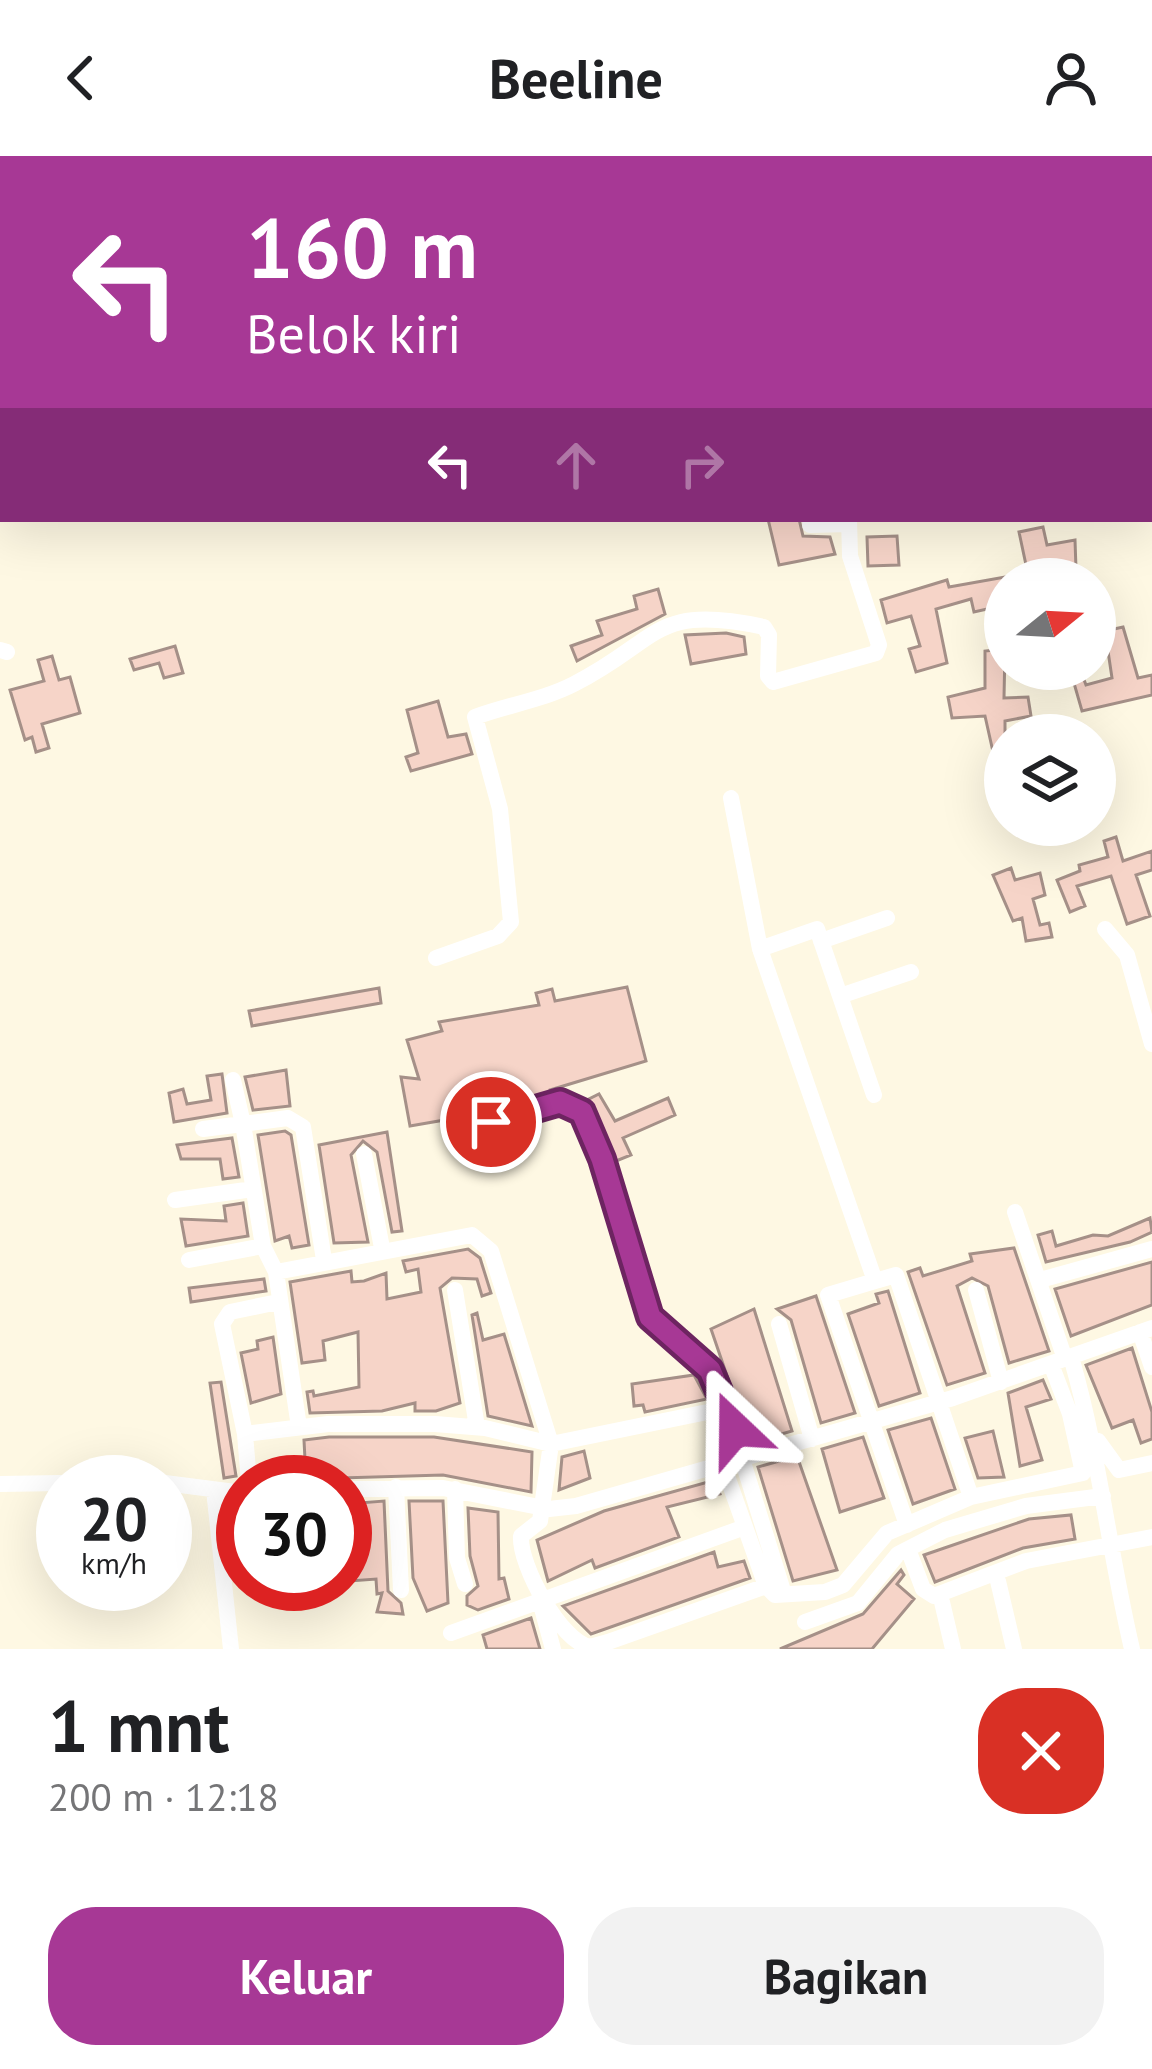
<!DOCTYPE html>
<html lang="id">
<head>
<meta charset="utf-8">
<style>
  :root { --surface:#fff; --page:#f2f2f2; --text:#202124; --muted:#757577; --accent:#a73895 }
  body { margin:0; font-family:"PT Sans",sans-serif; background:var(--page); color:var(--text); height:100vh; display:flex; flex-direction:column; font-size:45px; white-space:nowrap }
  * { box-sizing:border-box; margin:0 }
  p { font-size:39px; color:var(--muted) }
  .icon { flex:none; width:66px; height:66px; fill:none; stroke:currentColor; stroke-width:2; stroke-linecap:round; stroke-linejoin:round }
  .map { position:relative; height:1493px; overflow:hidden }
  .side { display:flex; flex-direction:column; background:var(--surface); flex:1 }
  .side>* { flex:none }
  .guide { position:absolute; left:0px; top:0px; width:1152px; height:366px; box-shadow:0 12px 48px #0002; background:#a73895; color:#fff; overflow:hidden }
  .needle { width:78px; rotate:72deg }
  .controls { position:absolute; left:984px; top:402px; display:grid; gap:24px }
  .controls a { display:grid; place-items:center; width:132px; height:132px; border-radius:50%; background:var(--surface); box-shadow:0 12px 48px #0002; font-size:60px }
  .speed { position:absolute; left:36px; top:1299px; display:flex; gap:24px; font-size:60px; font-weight:700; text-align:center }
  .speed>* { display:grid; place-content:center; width:156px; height:156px; border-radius:50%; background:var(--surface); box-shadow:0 12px 48px #0002; line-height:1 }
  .speed small { font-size:30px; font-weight:400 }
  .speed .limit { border:18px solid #d22; background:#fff; color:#111 }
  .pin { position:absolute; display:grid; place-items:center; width:102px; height:102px; color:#fff; margin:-51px; border:6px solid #fff; border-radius:50%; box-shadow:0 3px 12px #0007 }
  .me { position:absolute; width:132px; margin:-66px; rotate:337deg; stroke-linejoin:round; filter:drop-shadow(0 0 9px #0008) }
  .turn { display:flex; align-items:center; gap:42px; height:252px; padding:0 48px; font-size:54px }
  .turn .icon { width:156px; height:156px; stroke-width:2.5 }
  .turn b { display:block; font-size:84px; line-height:102px }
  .lanes { display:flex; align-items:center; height:114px; padding:0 48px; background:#0003; justify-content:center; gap:60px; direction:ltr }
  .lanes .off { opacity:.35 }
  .round { display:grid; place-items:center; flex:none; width:126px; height:126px; border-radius:48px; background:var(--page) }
  .summary { display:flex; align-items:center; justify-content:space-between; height:204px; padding:0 48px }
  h1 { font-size:72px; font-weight:700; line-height:90px }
  .cta { display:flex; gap:24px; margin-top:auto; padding:24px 48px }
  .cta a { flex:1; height:138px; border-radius:48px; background:var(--accent); color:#fff; font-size:48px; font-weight:700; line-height:138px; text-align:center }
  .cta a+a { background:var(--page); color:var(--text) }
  header { display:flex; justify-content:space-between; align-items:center; height:156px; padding:0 48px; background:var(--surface); font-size:54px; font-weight:700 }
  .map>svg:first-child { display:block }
</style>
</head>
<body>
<header><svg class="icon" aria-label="back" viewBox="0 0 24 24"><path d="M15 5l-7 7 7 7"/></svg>Beeline<svg class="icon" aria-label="person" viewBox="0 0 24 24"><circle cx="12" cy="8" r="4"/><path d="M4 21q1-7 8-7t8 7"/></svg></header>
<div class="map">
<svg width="1152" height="1493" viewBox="0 0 1152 1493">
  <rect width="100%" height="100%" fill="#fef8e3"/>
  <path fill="#f6d4c8" stroke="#a59088" stroke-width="3" d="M768,363h31l4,17 27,1 5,17 -56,11z
    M1043,371l4,18 28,-5 1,29 -47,10 -10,-47z
    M897,380l2,29 -31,1 -1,-29z
    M1005,421v28l-31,7 -3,-13 -35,10 11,54 -31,9 -7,-23 11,-3 -9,-30 -24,7 -6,-23 66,-20 2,7z
    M658,433l7,25 -88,47 -6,-15 31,-11 -5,-14 40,-12 -3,-13z
    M1123,471l15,51 14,-3v20l-70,16 -8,-28 -10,3 -4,-13 20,-4 6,16 26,-7 -7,-47z
    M726,477l18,4 2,17 -55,10 -6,-29z
    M175,490l8,27 -19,5 -5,-15 -25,7 -4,-11z
    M1005,493l-1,49 24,-1 3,19 -26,5v61l-5,1 -15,-67 -33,2 -4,-21 37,-9v-37z
    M52,500l7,24 11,-3 10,36 -38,11 7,24 -13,4 -4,-15 -7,3 -15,-50 34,-9 -6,-21z
    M438,545l10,36 18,-3 6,20 -61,17 -5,-14 12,-4 -11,-43z
    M1116,681l7,24 29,-10v19l-16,5 14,41 -23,8 -16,-48 -34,10 8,20 -15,6 -13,-32 23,-9 -1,-6 29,-8 -4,-16z
    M1011,712l4,12 25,-7 5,22 -12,4 7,26 9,-2 3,14 -26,4 -4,-23 -9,3 -20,-46z
    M627,831l19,74 -96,29 -1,7 -10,2 -49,14 -34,-1 -6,7 -40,7 -9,-49 18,2 -12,-39 35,-9 -3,-9 100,-17 -3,-12 16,-4 3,12z
    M379,832l2,15 -129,23 -3,-15z
    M286,914l4,36 -37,4 -8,-33z
    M222,918l5,39 -53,9 -5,-29 14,-4 4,15 24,-4 -4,-24z
    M599,938l16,27 53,-23 7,17 -52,23 8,17 -15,6 -29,-61z
    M517,968l4,14 -52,16 -7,-25 29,2z
    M285,975l6,4 18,110 -17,3 -3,-12 -14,5 -17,-106z
    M387,976l15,99 -10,1 -15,-80 -14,-11 -12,14 17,87 -34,1 -15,-98z
    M232,982l7,39 -16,2 -3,-20h-39l-4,-14z
    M243,1047l5,33 -62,10 -5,-27 45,2 -2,-15z
    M1150,1062l2,14 -22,10 -84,20 -8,-27 14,-4 4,15 37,-11 15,1z
    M1014,1092l35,103 -40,12 -21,-77 -16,-8 -15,8 28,87 -38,12 -39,-113 12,-4 3,8 49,-15 -2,-7z
    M468,1093l12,9 11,35 -9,3 -5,-17 -25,-1 -12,10 20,115 -24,8h-21v-8l-33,8 -72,2 -3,-21 6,-1 1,5 45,-9 -1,-55 -35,9 2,19 -23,3 -12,-81 61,-11 1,11 12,-1 22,-8 1,26 34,-7 -3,-23 -12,3 -3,-11z
    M1152,1106v43l-81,31 -16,-47z
    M264,1123l2,12 -75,11 -2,-14z
    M888,1135l32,102 -41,13 -31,-92 31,-11 -3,-9z
    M816,1140l39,117 -34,10 -30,-103 -14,-11z
    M754,1153l38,122 -42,12 -39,-114z
    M477,1157l6,27 21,-6 28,92 -44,-10 -16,-101z
    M273,1181l8,57 -30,9 -10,-50 17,-4 -1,-8z
    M1132,1192l20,64v27l-11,4 -8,-23 -21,8 -26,-63z
    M694,1219l13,24 -62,13 -2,-7 -9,1 -2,-22z
    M1043,1224l8,19 -25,8 16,53 -22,6 -12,-73z
    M221,1226l15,94 -12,2 -14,-95z
    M931,1262l24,71 -42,15 -25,-74z
    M993,1275l11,46 -26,1 -13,-40z
    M329,1281h105l98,15 -1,40 -88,-17 -137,4 -2,-39z
    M863,1281l21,61 -44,14 -18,-63z
    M584,1295l6,27 -31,12 3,-33z
    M797,1300l40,114 -44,11 -35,-114z
    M715,1324l5,14 -53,13 12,30 -84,31 -3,-8 -44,21 -11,-41 67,-29z
    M384,1345l4,90 13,12 2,11 -26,-2 5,-19 -5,1 -1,-15 -26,2 -5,-11v-25h8l-8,-41z
    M409,1345h34l5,102 -21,8 -14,-33z
    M468,1352l30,4 1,67 5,-1 5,21 -31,11 -11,-5v-9l11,-10 -8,-30z
    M1071,1359l4,24 -52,9 -88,34 -11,-27 105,-36z
    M714,1396l4,15 26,-6 6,17 -159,56 -28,-28z
    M901,1414l3,5 -7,9 17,15 -42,50h-92l83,-35z
    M531,1462l9,31h-53l-4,-14z"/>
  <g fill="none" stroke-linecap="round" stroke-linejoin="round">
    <path stroke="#fff" stroke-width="9" d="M459,964l32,2 69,-19"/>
    <path stroke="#fff" stroke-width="16" d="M53,0v3
      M112,0v3
      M517,0l6,3
      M592,0l1,3
      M172,3l2,-3
      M0,248l3,-1
      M1149,347l3,1
      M810,369l39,-1
      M0,494l7,2
      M731,642l29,151 115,332 21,-6 75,222
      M1105,773l22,26 25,89
      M821,785l66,-23
      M760,793l57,-20 57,166
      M436,802l62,-22 13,-14 -11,-113 -25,-92c32,-12 68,-17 99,-33 87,-44 78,-81 190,-57l5,8 -1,41 5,6 103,-29 3,-8 -29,-89 -1,-37
      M840,840l71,-24
      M233,924l10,44 45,-6 15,9 21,133
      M560,947l15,2 27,54 48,158c19,29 54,40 70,71l64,206
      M203,973l40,-5 20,122 13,26
      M364,998l18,94
      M175,1044l78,-11
      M1015,1056l50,147
      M189,1104l74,-14
      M1040,1124l112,-31
      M875,1125l-47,14 79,230
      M455,1134l22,137
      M976,1134l25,92
      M779,1168l33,115
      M1140,1176l12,35
      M1071,1201c28,96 38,195 61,292
      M299,1271l-23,-155 196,-37 19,16 60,193 -11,77 -19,15c-2,29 40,106 69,111l18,-5 158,-56
      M245,1278l-23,-110 8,-12 48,-10
      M1098,1285l21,29 33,-7
      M722,1306l44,124 9,9 50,-3 18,-7 44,-52 84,-36 112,-24 -13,-59 -19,-50
      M249,1326l-4,-48 83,-10h107l50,4 66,16 176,-36
      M165,1327l78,10
      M0,1328l63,-1
      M396,1331l5,103
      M345,1333l98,-1 106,21 27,-3 377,-108 199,-70
      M455,1333l2,69 8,26
      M214,1334l17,159
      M908,1393l15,40 11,7 92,-35 126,-24
      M998,1425l16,68
      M540,1445l13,48
      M942,1446l11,47
      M805,1466l53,-19 40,-49 47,-24 81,-24 77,-10
      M451,1477l294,-106"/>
  </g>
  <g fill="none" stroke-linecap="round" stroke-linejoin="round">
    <defs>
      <path id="route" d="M491,966l69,-20 22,10 20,47 48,158 60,53 25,59"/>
    </defs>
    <use href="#route" stroke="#6d2461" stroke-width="30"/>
    <use href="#route" stroke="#a73895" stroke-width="21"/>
  </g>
</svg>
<div class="controls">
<a><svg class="needle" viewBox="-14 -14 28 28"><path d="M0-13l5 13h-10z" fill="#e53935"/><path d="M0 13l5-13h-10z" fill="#757577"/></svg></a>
<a><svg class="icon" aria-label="layers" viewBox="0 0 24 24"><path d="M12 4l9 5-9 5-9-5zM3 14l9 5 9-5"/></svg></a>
</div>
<div class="speed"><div>20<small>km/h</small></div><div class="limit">30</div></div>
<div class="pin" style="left:491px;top:966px;background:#d93025"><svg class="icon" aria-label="arrive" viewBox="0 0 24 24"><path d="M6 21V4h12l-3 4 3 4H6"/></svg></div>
<svg class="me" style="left:735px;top:1273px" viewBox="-20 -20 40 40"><path d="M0-17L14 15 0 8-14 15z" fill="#a73895" stroke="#fff" stroke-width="4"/></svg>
<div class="guide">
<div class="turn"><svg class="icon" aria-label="left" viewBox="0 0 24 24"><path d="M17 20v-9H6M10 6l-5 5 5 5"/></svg><div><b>160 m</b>Belok kiri</div></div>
<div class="lanes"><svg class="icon" aria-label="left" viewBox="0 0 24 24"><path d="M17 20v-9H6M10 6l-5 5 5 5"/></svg><svg class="icon off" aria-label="ahead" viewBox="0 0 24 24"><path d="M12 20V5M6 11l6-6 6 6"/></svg><svg class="icon off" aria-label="right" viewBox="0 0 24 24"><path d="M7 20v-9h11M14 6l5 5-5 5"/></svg></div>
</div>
</div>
<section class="side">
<div class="summary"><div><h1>1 mnt</h1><p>200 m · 12:18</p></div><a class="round" style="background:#d93025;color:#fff"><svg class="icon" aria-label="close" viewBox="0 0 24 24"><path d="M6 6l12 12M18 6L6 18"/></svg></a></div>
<div class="cta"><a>Keluar</a><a>Bagikan</a></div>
</section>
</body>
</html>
